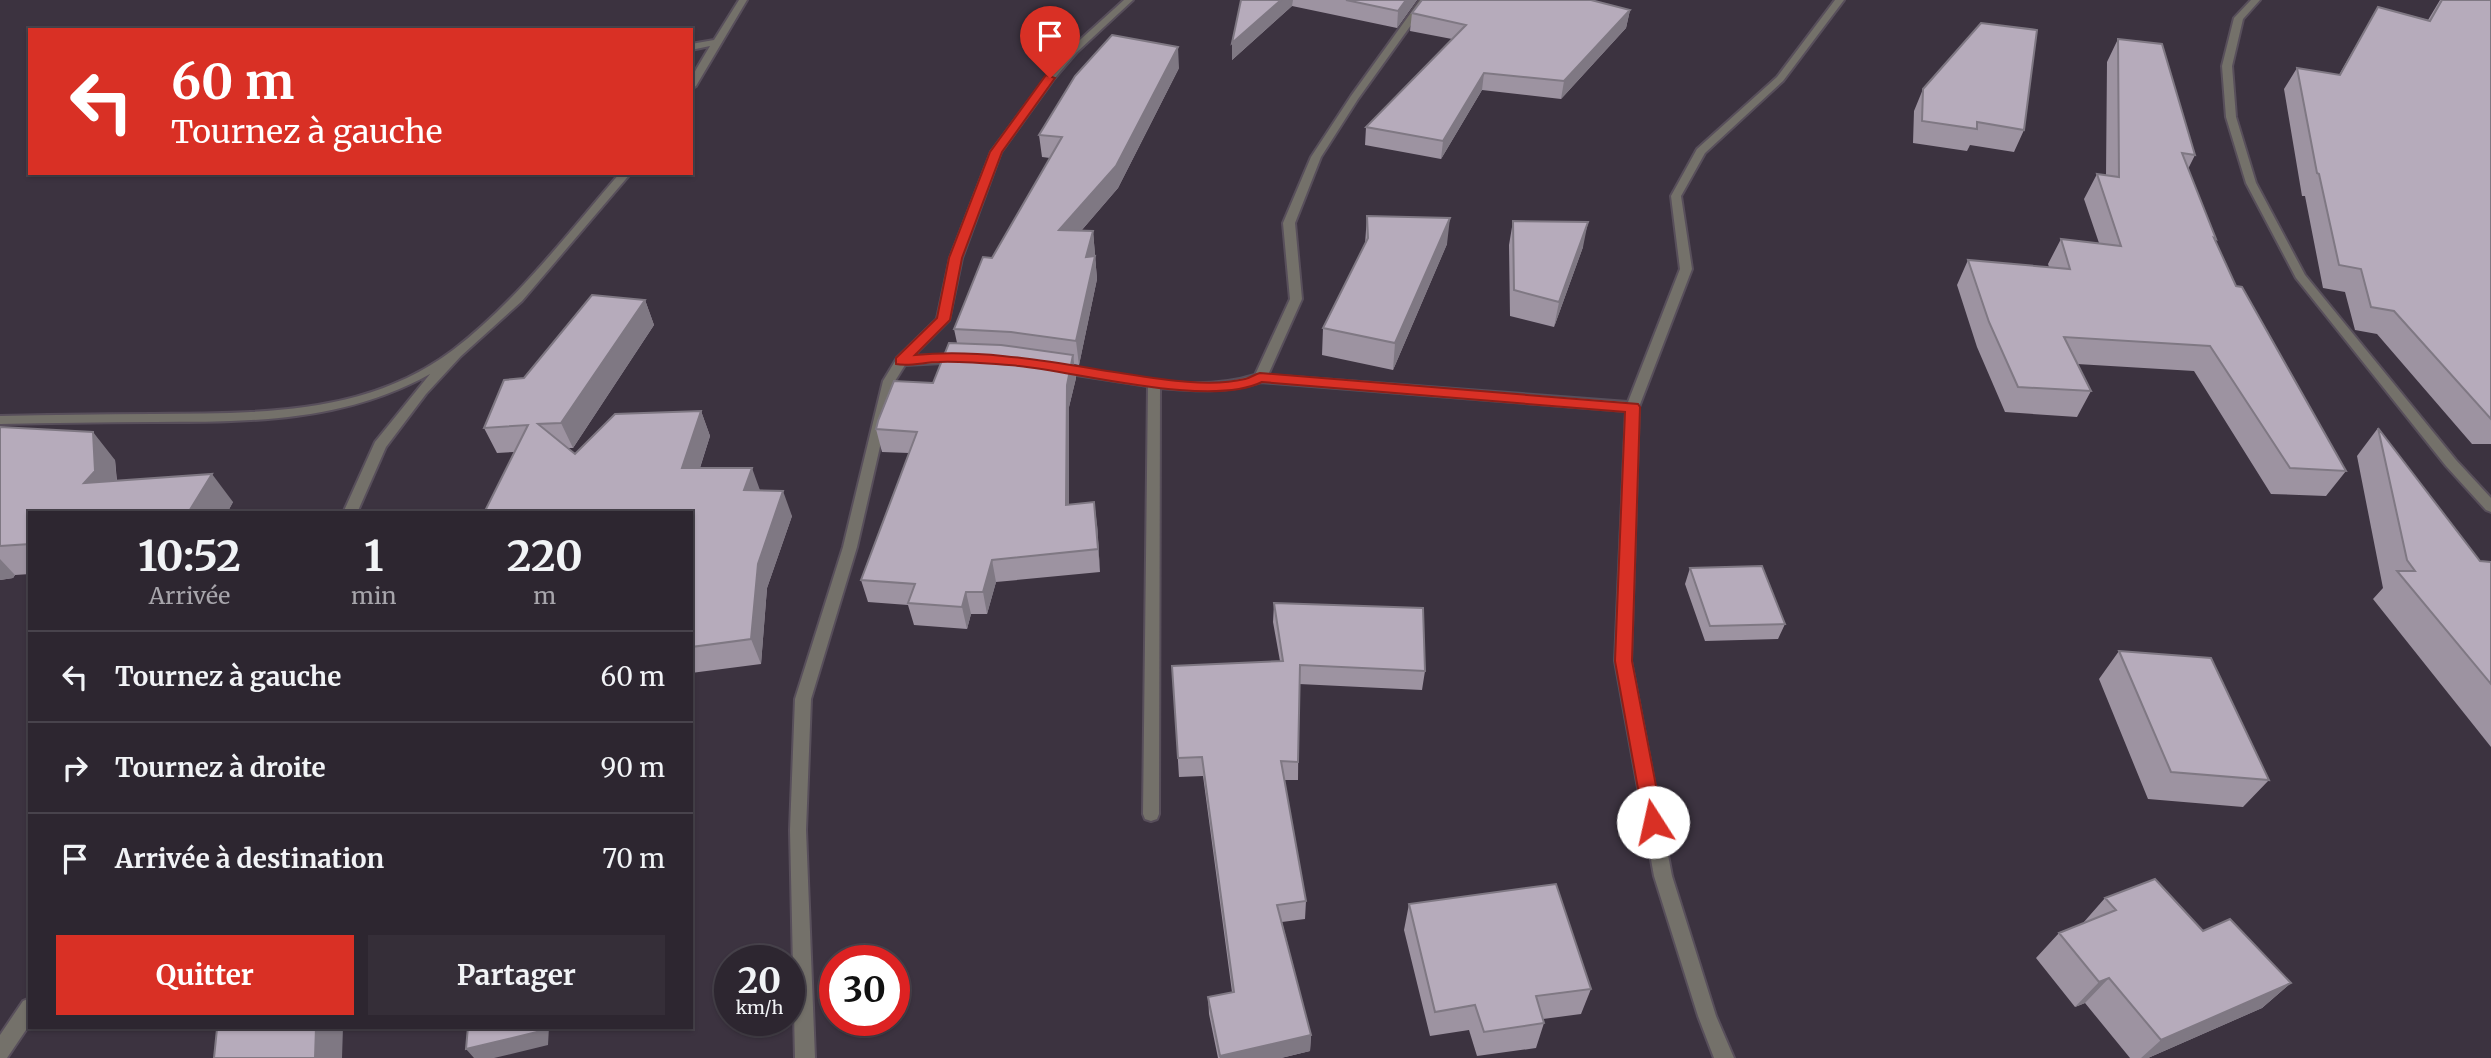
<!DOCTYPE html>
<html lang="fr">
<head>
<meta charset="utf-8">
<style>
  :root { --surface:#2d2630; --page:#352e38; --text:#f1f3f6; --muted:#a7a5ab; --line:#48434c; --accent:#d93025 }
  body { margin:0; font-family:Merriweather,serif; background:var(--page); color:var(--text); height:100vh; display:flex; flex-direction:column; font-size:26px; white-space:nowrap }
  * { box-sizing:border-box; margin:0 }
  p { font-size:23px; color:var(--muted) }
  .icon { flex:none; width:38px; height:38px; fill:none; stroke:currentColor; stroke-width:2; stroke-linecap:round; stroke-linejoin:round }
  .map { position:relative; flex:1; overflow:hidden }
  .side { position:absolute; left:28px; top:511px; width:665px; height:518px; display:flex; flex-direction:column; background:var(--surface); border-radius:0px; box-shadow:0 2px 5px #0004,0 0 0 2px var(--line) }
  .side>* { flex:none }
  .top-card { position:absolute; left:28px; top:28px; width:665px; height:147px; border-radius:0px; box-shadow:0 2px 5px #0004,0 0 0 2px var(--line); background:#d93025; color:#fff; overflow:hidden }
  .speed { position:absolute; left:714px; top:945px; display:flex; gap:14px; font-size:35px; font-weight:700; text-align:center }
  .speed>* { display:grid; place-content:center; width:91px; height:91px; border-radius:50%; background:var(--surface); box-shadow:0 2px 5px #0004,0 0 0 2px var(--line); line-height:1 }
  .speed small { font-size:18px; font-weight:400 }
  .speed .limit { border:10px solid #d22; background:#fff; color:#111 }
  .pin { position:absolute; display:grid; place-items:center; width:60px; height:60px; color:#fff; margin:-72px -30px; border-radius:50% 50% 50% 0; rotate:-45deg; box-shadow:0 0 7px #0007 }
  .pin .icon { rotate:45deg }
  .me { position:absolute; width:77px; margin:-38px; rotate:350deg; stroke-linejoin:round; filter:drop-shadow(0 0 5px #0008) }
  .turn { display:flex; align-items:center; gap:24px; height:147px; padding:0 28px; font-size:32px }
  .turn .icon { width:91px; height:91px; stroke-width:2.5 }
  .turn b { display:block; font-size:49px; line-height:60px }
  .eta { display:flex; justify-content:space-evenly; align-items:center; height:119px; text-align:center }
  .eta b { font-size:42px; font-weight:700; line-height:49px }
  .cta { display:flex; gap:14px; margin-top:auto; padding:14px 28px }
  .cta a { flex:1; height:80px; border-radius:0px; background:var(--accent); color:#fff; font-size:28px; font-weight:700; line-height:80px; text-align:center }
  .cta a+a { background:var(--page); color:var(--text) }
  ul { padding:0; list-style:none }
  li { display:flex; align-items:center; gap:21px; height:91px; padding:0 28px; border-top:2px solid var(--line) }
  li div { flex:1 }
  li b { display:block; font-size:26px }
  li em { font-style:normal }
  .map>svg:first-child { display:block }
</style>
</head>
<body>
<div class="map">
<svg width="2491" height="1058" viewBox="0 0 2491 1058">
  <rect width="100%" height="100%" fill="#3c3340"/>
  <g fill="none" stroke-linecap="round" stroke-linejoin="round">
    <defs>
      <path id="minor" d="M739,0h8l-51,86 -5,3v-11l19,-32 -19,4v-6l23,-4z
        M1124,0h9l-56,52 -24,28 -52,72 -39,106 -13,62 -36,36 48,-2 6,4 -6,4 -56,3 -10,16 -38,166 -46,152 -5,131 9,228h-20l-5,-228 5,-131 48,-152 40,-166 14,-23 40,-39 13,-61 41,-106 56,-76 24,-28z
        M1420,0h9l-71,99 -37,58 -26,66 7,76 -34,76 360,27 52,-133 -9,-73 26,-47 80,-72 58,-77h9l-61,81 -78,72 -24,43 11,73 -53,138 -8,254 41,215 44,140 18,42h-20l-16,-42 -44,-140 -39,-215 11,-250 -365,-29c-34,11 -66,9 -101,6l-1,426 -2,5 -6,2 -6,-2 -2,-5 5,-428 -91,-14 -6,-4 6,-4c63,10 135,31 198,11l35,-76 -7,-76 28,-66 40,-61z
        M2251,0h9l-17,19 -11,47 4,51 20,66 49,92 151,185 35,38v14l-5,-2 -40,-44 -150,-188 -50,-95 -20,-66 -4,-51 12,-48z
        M620,173h11l-109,128 -61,55 -35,38 -40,53 -29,66h-14l32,-71 55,-68c-86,48 -179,48 -275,48 -52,0 -103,1 -155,2v-8c51,-1 102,-2 153,-2 104,-1 213,2 300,-64 64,-49 114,-116 167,-177z
        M30,998v26l-23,34h-7v-23l23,-34z"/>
    </defs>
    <use href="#minor" stroke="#584f5b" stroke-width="4"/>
    <use href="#minor" fill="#74716a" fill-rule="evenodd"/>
  </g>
  <path fill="#9d93a1" d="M1241,0h176l-20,28 -105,-22 -60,54z
    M2440,0h51v444h-19l-95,-110 -22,-4 -10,-38 -22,-4 -18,-92h-3l-18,-107 13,-21 42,7 39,-68 50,13z
    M1630,10l-4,18 -65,71 -79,-9 -41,69 -76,-14 1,-18 86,-88 -42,-8 2,-18z
    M2118,39l77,116 -7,14 28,70 -1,2 21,45 110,185 -20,25 -55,-2 -77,-123 -117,-7 14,27 -14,26 -72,-5 -28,-65 -20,-62 11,-25 81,7 -1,-3 13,-25 38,4 -15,-44 13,-25 9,2 1,-114z
    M1179,68l-61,120 -37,43h12l4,48 -18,86 -5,-1 2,14 -7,29v98l28,19 3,48 -104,10 -9,32h-16l-4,15 -53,-4 -6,-20 -40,-3 -7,-22 48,-127 -27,-1 -6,-23 57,-46 24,-40 -3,-14 38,-71 58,-100 -8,-1 -3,-22z
    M1923,89l101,41 -10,22 -44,-7 -3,6 -54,-8 1,-32z
    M1367,216l80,28 -54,126 -71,-15 1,-27 42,-84z
    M1513,221l70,26 -29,80 -44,-11 -1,-71z
    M645,300l9,25 -81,123h-5l7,6 126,-43 9,25 -10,32 60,23 32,25 -25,72 -6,76 -70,9v-160l-177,-61 -17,1 -13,-25 40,-50z
    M0,427l115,33 2,21 116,21 -6,11h-197v61l-15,1 -2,3 -13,2z
    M2378,428l102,133 11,1v185l-118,-148 10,-11 -26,-132z
    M1690,568l95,56 -7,15 -73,2 -20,-57z
    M1274,603l151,68 -3,19 -123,-6 -1,96h-14l22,121 -1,18 -23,3 29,113 -1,16 -29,7h-63l-9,-44 -1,-17 24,-5 -29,-216 -24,1 -7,-111 108,-5 -7,-39z
    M2119,651l150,129 -26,27 -95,-8 -49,-120z
    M2105,898l98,33 88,52 -29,25 -114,50h-18l-45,-55 -10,4 -39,-49 23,-25 24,-10z
    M1409,904l182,85 -10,25 -38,5 1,4 -8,25 -59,8 -8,-26 -39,6 -26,-106z"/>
  <path fill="#7f7883" d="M1281,0h12l-1,6 -60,54v-17z
    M1406,0h11l-20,28 1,-17z
    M1630,10l-4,18 -65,71 3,-18z
    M1178,47l1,21 -61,120 -56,65 -3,-23z
    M1484,73l-2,17 -41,69 2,-18z
    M1450,218l-3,26 -54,126 2,-27z
    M1588,222l-5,25 -29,80 5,-25z
    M1093,231l2,23 -7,26 -2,-23z
    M1095,256l2,23 -18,86 -3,-24z
    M645,300l9,25 -81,123 -12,-25z
    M1073,355l3,23 -7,29v120l-3,-22 1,-120z
    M701,411l9,25 -18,56 -10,-24z
    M93,432l22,28 3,39 -34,-16z
    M752,468l9,25 -17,-3z
    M212,474l21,28 -6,11h-39z
    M783,491l9,25 -25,72 -6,76 -10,-25 7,-75z
    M1094,502l3,22 3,48 -2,-23z
    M0,559l15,16 -2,3 -13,2z
    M992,560l4,22 -9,32 -4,-22z
    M966,592l5,22 -4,15 -5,-22z
    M2109,978l-24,25 -10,4 24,-25z
    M2291,983l-29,25 -114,50h-7l20,-18z
    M316,1027h27l-1,31h-27z
    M538,1027h11l-1,18 -54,13h-20l-8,-9z
    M1311,1035l-1,16 -29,7h-61v-2z"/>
  <path fill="#b6abbb" stroke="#7f7883" stroke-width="2" d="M1241,0h40l-49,43z
    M1346,0h60l-8,11z
    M1422,0h169l39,10 -66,71 -80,-8 -41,68 -77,-14 100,-102 -54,-12z
    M2442,0h49v419l-97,-108 -23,-4 -10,-38 -22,-4 -20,-91 -2,-1 -20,-105 43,7 38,-68 52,14z
    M1981,23l56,7 -13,100 -47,-8v7l-55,-8 1,-32z
    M1112,35l66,12 -62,119 -57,64 34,1 -7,26 9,-1 -19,85 -65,-9 -57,-3 29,-72 9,1 70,-121 -23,-2 36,-59z
    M2118,39l44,5 33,111 -13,-2 34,86 -2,-1 22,48 6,1 104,184 -56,-3 -80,-122 -146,-9 27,54 -73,-4 -29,-65 -21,-62 102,9 -9,-30 60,7 -24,-72 22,3z
    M1367,216l83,2 -55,125 -72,-15 45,-90z
    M1513,221l75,1 -29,80 -45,-12z
    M592,295l53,5 -84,123 -23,1 37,30 40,-40 86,-3 -19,57h70l-8,22 39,1 -25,73 -7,75 -60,8v-134h-207l44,-88 -44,3 20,-48 20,-2z
    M949,343l52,2 72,10 -6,30 -1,120 28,-3 4,47 -106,11 -9,32h-17l-4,15 -54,-4 7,-19 -54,-4 56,-148 -41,-3 2,-8 16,-40 39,2z
    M0,427l93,5 2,39 -11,12 128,-9 -24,39h-158v31l-30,2z
    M2378,428l102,133 11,1v122l-94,-113h18l-8,-11z
    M1762,566l23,58 -75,2 -20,-58z
    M1274,603l149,5 2,63 -125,-6 -2,97 -17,-1 25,140 -29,4 34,130 -91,21 -12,-59 26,-5 -32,-235 -24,1 -6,-92 111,-5z
    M2119,651l92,7 58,122 -98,-8z
    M2155,879l48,52 27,-12 61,64 -130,57 -52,-62 -10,4 -40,-49 57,-23 -11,-12z
    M1556,884l35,105 -55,7 8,27 -60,9 -9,-27 -40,7 -26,-108z
    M221,1027h95l-1,31h-101l3,-29z
    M468,1027h70l-1,5 -71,17z"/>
  <path fill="#d93025" stroke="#8d1f18" stroke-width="2" d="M1046,75l9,3 -53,74 -40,106 -12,62 -35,35c62,-6 125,5 186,15 43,6 102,19 144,9 5,-1 10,-5 15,-6l378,31 2,3 -8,254 31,161 -3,6 -7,2 -7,-2 -2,-6 -29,-161 10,-249 -363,-30c-52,26 -184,-10 -243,-16 -26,-2 -54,-5 -80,-4 -14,0 -30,5 -43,2v-6l41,-40 12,-60 41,-106z"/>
</svg>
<div class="speed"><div>20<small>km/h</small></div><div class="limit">30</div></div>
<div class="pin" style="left:1050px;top:78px;background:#d93025"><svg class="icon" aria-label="arrive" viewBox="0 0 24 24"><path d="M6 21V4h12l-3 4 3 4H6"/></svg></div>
<svg class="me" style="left:1653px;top:822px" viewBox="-20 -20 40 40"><circle r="19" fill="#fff"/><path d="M0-13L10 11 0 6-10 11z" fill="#d93025"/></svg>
<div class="top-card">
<div class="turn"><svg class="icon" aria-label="left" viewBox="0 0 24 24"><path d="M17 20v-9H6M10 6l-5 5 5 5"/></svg><div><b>60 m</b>Tournez à gauche</div></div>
</div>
<section class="side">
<div class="eta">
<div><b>10:52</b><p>Arrivée</p></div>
<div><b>1</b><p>min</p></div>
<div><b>220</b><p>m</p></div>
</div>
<ul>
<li><svg class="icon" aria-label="left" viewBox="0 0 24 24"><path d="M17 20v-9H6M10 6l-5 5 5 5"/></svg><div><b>Tournez à gauche</b></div><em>60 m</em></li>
<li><svg class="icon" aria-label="right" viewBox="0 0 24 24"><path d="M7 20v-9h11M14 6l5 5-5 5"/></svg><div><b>Tournez à droite</b></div><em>90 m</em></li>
<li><svg class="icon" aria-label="arrive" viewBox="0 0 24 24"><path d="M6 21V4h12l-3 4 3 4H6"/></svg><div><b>Arrivée à destination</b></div><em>70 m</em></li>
</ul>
<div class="cta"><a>Quitter</a><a>Partager</a></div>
</section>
</div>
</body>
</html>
